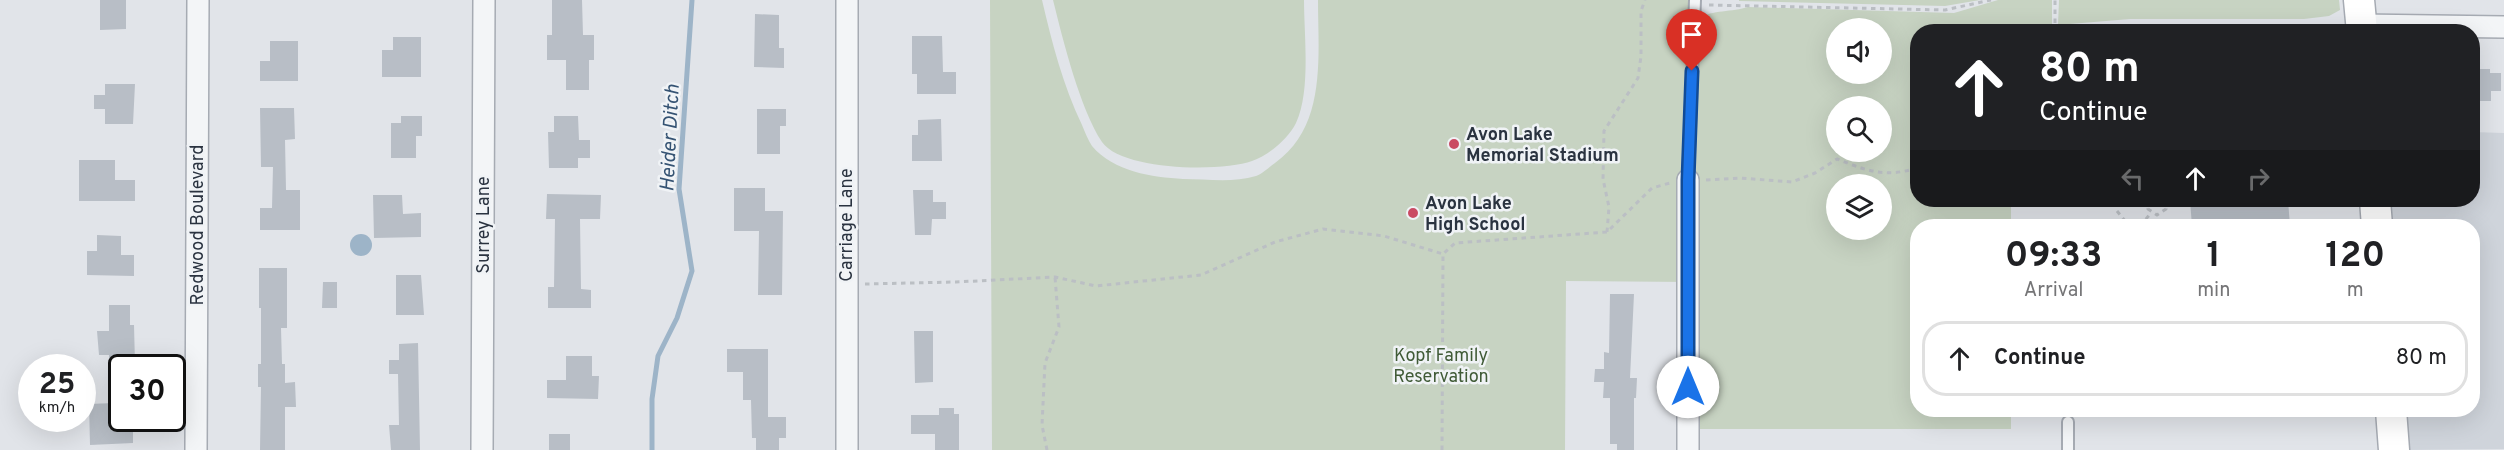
<!DOCTYPE html>
<html lang="en">
<head>
<meta charset="utf-8">
<style>
  :root { --surface:#fff; --page:#f6f6f6; --text:#202124; --muted:#757577; --line:#e0e0e0 }
  body { margin:0; font-family:Overpass,sans-serif; background:var(--page); color:var(--text); height:100vh; display:flex; flex-direction:column; font-size:22px; white-space:nowrap }
  * { box-sizing:border-box; margin:0 }
  p { font-size:20px; color:var(--muted) }
  .icon { flex:none; width:33px; height:33px; fill:none; stroke:currentColor; stroke-width:2; stroke-linecap:round; stroke-linejoin:round }
  .map { position:relative; flex:1; overflow:hidden }
  .sheet { position:absolute; left:1910px; top:219px; width:570px; height:198px; display:flex; flex-direction:column; background:var(--surface); border-radius:24px; box-shadow:0 6px 24px #0002 }
  .sheet>* { flex:none }
  .banner { position:absolute; left:1910px; top:24px; width:570px; height:183px; border-radius:24px; box-shadow:0 6px 24px #0002; background:#202124; color:#fff; overflow:hidden }
  .tools { position:absolute; left:1826px; top:18px; display:grid; gap:12px }
  .tools a { display:grid; place-items:center; width:66px; height:66px; border-radius:50%; background:var(--surface); box-shadow:0 6px 24px #0002; font-size:30px }
  .speed { position:absolute; left:18px; top:354px; display:flex; gap:12px; font-size:30px; font-weight:700; text-align:center }
  .speed>* { display:grid; place-content:center; width:78px; height:78px; border-radius:50%; background:var(--surface); box-shadow:0 6px 24px #0002; line-height:1 }
  .speed small { font-size:15px; font-weight:400 }
  .speed .limit { border:3px solid #111; border-radius:9px; background:#fff; color:#111 }
  .pin { position:absolute; display:grid; place-items:center; width:51px; height:51px; color:#fff; margin:-62px -26px; border-radius:50% 50% 50% 0; rotate:-45deg; box-shadow:0 0 6px #0007 }
  .pin .icon { rotate:45deg }
  .me { position:absolute; width:66px; margin:-33px; rotate:0deg; stroke-linejoin:round; filter:drop-shadow(0 0 4px #0008) }
  .turn { display:flex; align-items:center; gap:21px; height:126px; padding:0 30px; font-size:27px }
  .turn .icon { width:78px; height:78px; stroke-width:2.5 }
  .turn b { display:block; font-size:42px; line-height:51px }
  .lanes { display:flex; align-items:center; height:57px; padding:0 30px; background:#0003; justify-content:center; gap:30px; direction:ltr }
  .lanes .off { opacity:.35 }
  .eta { display:flex; justify-content:space-evenly; align-items:center; height:102px; text-align:center }
  .eta b { font-size:36px; font-weight:700; line-height:42px }
  ul { padding:0; list-style:none }
  li { display:flex; align-items:center; gap:18px; height:75px; margin:0 12px 9px; padding:0 18px; border:3px solid var(--line); border-radius:24px }
  li div { flex:1 }
  li b { display:block; font-size:22px }
  li em { font-style:normal }
  .map>svg:first-child { display:block }
</style>
</head>
<body>
<div class="map">
<svg width="2504" height="450" viewBox="0 0 2504 450">
  <rect width="100%" height="100%" fill="#e1e4e9"/>
  <path fill="#cfd4db" d="M2472,132l32,1v316l-101,1 -3,-40h72v-184h-85l-2,-26h87z"/>
  <path fill="#c7d3c2" fill-rule="evenodd" d="M990,0h52c10,43 21,85 40,125 3,7 6,15 10,21 22,26 60,31 91,33 24,0 50,4 73,-3 6,-2 13,-9 19,-13 52,-37 43,-106 43,-163h377l-6,282 -123,-1 -1,169h-573z
    M1053,0h251c0,35 7,91 -8,123 -8,16 -27,32 -44,38 -30,11 -130,10 -150,-19 -22,-33 -39,-102 -49,-142z
    M1980,0l-35,6 -206,-5v-1z
    M1998,0h54v25l-41,3v4h-94v168h94v26h-94v184h94v19h-319l6,-401 2,-10c11,-8 33,-6 48,-11l206,6zM1836,28h45v46h-45zM1836,106h45v46h-45zM1836,184h45v46h-45z
    M2059,0h280l1,10 -11,6 -25,3h-174l-72,6z"/>
  <path fill="#9db4c8" d="M350 245a11 11 0 1 1 22 0a11 11 0 1 1-22 0Z"/>
  <g fill="none" stroke-linecap="round" stroke-linejoin="round">
    <path stroke="#9db4c8" stroke-width="5" d="M652,450v-51l6,-43 19,-38 15,-47 -13,-82 13,-189"/>
  </g>
  <path fill="#b8bec6" d="M100,0h26v29l-26,1z
    M552,0h30l1,35h11v25h-5v30h-23v-30h-19v-25h5z
    M755,14l24,1v33h5v20l-30,-1z
    M912,36h30l1,36h13v22h-39v-20h-5z
    M393,37h28v40h-39v-27h11z
    M270,41h28v40h-38v-20h10z
    M2472,69h18v4h11v18h-10v10h-14l1,-11h-6z
    M105,84h30l-2,40h-28v-15h-11v-14h11z
    M260,108h34l1,31 -10,1 1,50h14v40h-40v-22h12l1,-41h-12z
    M757,109h29v17h-6v28h-23z
    M401,116h21v20h-6v22h-25v-35h10z
    M554,116h24l1,24h11v18h-12v10h-29l-1,-36h6z
    M941,119l1,42h-30v-26h6v-15z
    M79,160h36v20h20v21h-56z
    M734,188h31v23h18l-1,84h-24l1,-64h-25z
    M913,190h20v12h13v17h-14l-1,16h-16z
    M547,194l54,1 -1,24h-20l1,70 10,1v18h-43v-21h6l1,-68h-9z
    M373,195h29l1,19 18,-1v24l-47,1z
    M2190,200h98l2,26h-98z
    M97,235l24,1v19h13v21l-47,-1v-24h10z
    M259,268h28v60h-6l1,36h3v19l10,-1 1,25h-11v43h-25l1,-63h-3v-23h3v-56h-2z
    M396,275h25l3,40h-28z
    M323,282h14v26h-15z
    M1610,294h24l-4,84h7l-1,20h-2v52h-17v-6h-7v-46h-7l1,-16h-10l1,-13h9v-17l5,1z
    M109,305h21v20h4l1,39h-26v-9h-10l-2,-24h12z
    M914,331h19v51l-18,1z
    M418,343l2,107h-29l-2,-25h10l-1,-51h-9v-14h10v-16z
    M727,349h41v68h18v21h-7v12h-23v-12h-4l-1,-38h-8v-28h-16z
    M566,356h26v20h7l-1,23 -51,-1v-18h19z
    M114,403v19h19v21l-43,2 -1,-41z
    M939,408h15v6h5v36h-24v-16h-24v-19h28z
    M549,434h21v16h-21z"/>
  <g fill="none" stroke-linecap="round" stroke-linejoin="round">
    <defs>
      <path id="lane" d="M1688,180l7,-180
        M2068,422v28"/>
      <path id="street" d="M2361,25l143,2
        M196,450l2,-450
        M482,450l2,-450
        M847,450v-450
        M1688,450v-270"/>
      <path id="secondary" d="M2359,0l3,32
        M2375,200l2,26
        M2391,410l3,40"/>
    </defs>
    <use href="#lane" stroke="#a6abb3" stroke-width="14"/>
    <use href="#street" stroke="#a6abb3" stroke-width="24"/>
    <use href="#secondary" stroke="#a6abb3" stroke-width="33"/>
    <path stroke="#bbbfc4" stroke-width="3" stroke-dasharray="4.5 4.5" stroke-linecap="butt" d="M1709,5l236,5 46,-10
      M2055,32v-32
      M1706,180l34,-2 52,4 23,-9 22,-14c31,12 47,19 80,9
      M2151,200l-3,9 9,6 9,-6 -2,-9
      M2117,211l12,15
      M2140,226l11,-13
      M1607,232l2,-25 -6,-28 1,-48 34,-53 3,-22v-45l4,-11
      M865,284l91,-2 99,-5 41,9 105,-11 74,-33 48,-13 61,7 59,18
      M1047,450l-5,-25 3,-62 14,-36 -4,-50
      M1442,450l1,-196 12,-11 152,-11 45,-44 18,-5"/>
    <use href="#lane" stroke="#f3f5f7" stroke-width="10"/>
    <use href="#street" stroke="#f3f5f7" stroke-width="21"/>
    <use href="#secondary" stroke="#fff" stroke-width="30"/>
  </g>
  <g fill="none" stroke-linecap="round" stroke-linejoin="round">
    <defs>
      <path id="route" d="M1688,387v-207l4,-109"/>
    </defs>
    <use href="#route" stroke="#114b97" stroke-width="15"/>
    <use href="#route" stroke="#1a73e8" stroke-width="10"/>
  </g>
  <g fill="#ca4a63" stroke="#f0f3f6" stroke-width="2">
    <circle cx="1454" cy="144" r="6"/>
    <circle cx="1413" cy="213" r="6"/>
  </g>
  <g text-anchor="middle" stroke-width="5" stroke-linejoin="round" paint-order="stroke">
    <g font-size="18" font-weight="bold" fill="#2a3340" stroke="#f0f3f6" text-anchor="start">
      <text x="1466" y="140">Avon Lake<tspan x="1466" dy="21">Memorial Stadium</tspan></text>
      <text x="1425" y="209">Avon Lake<tspan x="1425" dy="21">High School</tspan></text>
    </g>
    <g font-size="18" fill="#2a3340" stroke="#f0f3f6">
      <text transform="translate(197 225) rotate(-90)" y="6">Redwood Boulevard</text>
      <text transform="translate(483 225) rotate(-90)" y="6">Surrey Lane</text>
      <text transform="translate(846 225) rotate(-90)" y="6">Carriage Lane</text>
    </g>
    <g font-size="18" fill="#405b37" stroke="#f0f3f6">
      <text x="1441" y="361">Kopf Family<tspan x="1441" dy="21">Reservation</tspan></text>
    </g>
    <g font-size="20" font-style="italic" fill="#355373" stroke="#f0f3f6">
      <text transform="translate(669 138) rotate(-87)" y="7">Heider Ditch</text>
    </g>
  </g>
</svg>
<div class="tools">
<a><svg class="icon" aria-label="sound" viewBox="0 0 24 24"><path d="M4 9h4l5-4v14l-5-4H4zM17 9q2 3 0 6"/></svg></a>
<a><svg class="icon" aria-label="search" viewBox="0 0 24 24"><circle cx="10" cy="10" r="6"/><path d="M15 15l6 6"/></svg></a>
<a><svg class="icon" aria-label="layers" viewBox="0 0 24 24"><path d="M12 4l9 5-9 5-9-5zM3 14l9 5 9-5"/></svg></a>
</div>
<div class="speed"><div>25<small>km/h</small></div><div class="limit">30</div></div>
<div class="pin" style="left:1692px;top:71px;background:#d93025"><svg class="icon" aria-label="arrive" viewBox="0 0 24 24"><path d="M6 21V4h12l-3 4 3 4H6"/></svg></div>
<svg class="me" style="left:1688px;top:387px" viewBox="-20 -20 40 40"><circle r="19" fill="#fff"/><path d="M0-13L10 11 0 6-10 11z" fill="#1a73e8"/></svg>
<div class="banner">
<div class="turn"><svg class="icon" aria-label="ahead" viewBox="0 0 24 24"><path d="M12 20V5M6 11l6-6 6 6"/></svg><div><b>80 m</b>Continue</div></div>
<div class="lanes"><svg class="icon off" aria-label="left" viewBox="0 0 24 24"><path d="M17 20v-9H6M10 6l-5 5 5 5"/></svg><svg class="icon" aria-label="ahead" viewBox="0 0 24 24"><path d="M12 20V5M6 11l6-6 6 6"/></svg><svg class="icon off" aria-label="right" viewBox="0 0 24 24"><path d="M7 20v-9h11M14 6l5 5-5 5"/></svg></div>
</div>
<section class="sheet">
<div class="eta">
<div><b>09:33</b><p>Arrival</p></div>
<div><b>1</b><p>min</p></div>
<div><b>120</b><p>m</p></div>
</div>
<ul>
<li><svg class="icon" aria-label="ahead" viewBox="0 0 24 24"><path d="M12 20V5M6 11l6-6 6 6"/></svg><div><b>Continue</b></div><em>80 m</em></li>
</ul>
</section>
</div>
</body>
</html>
